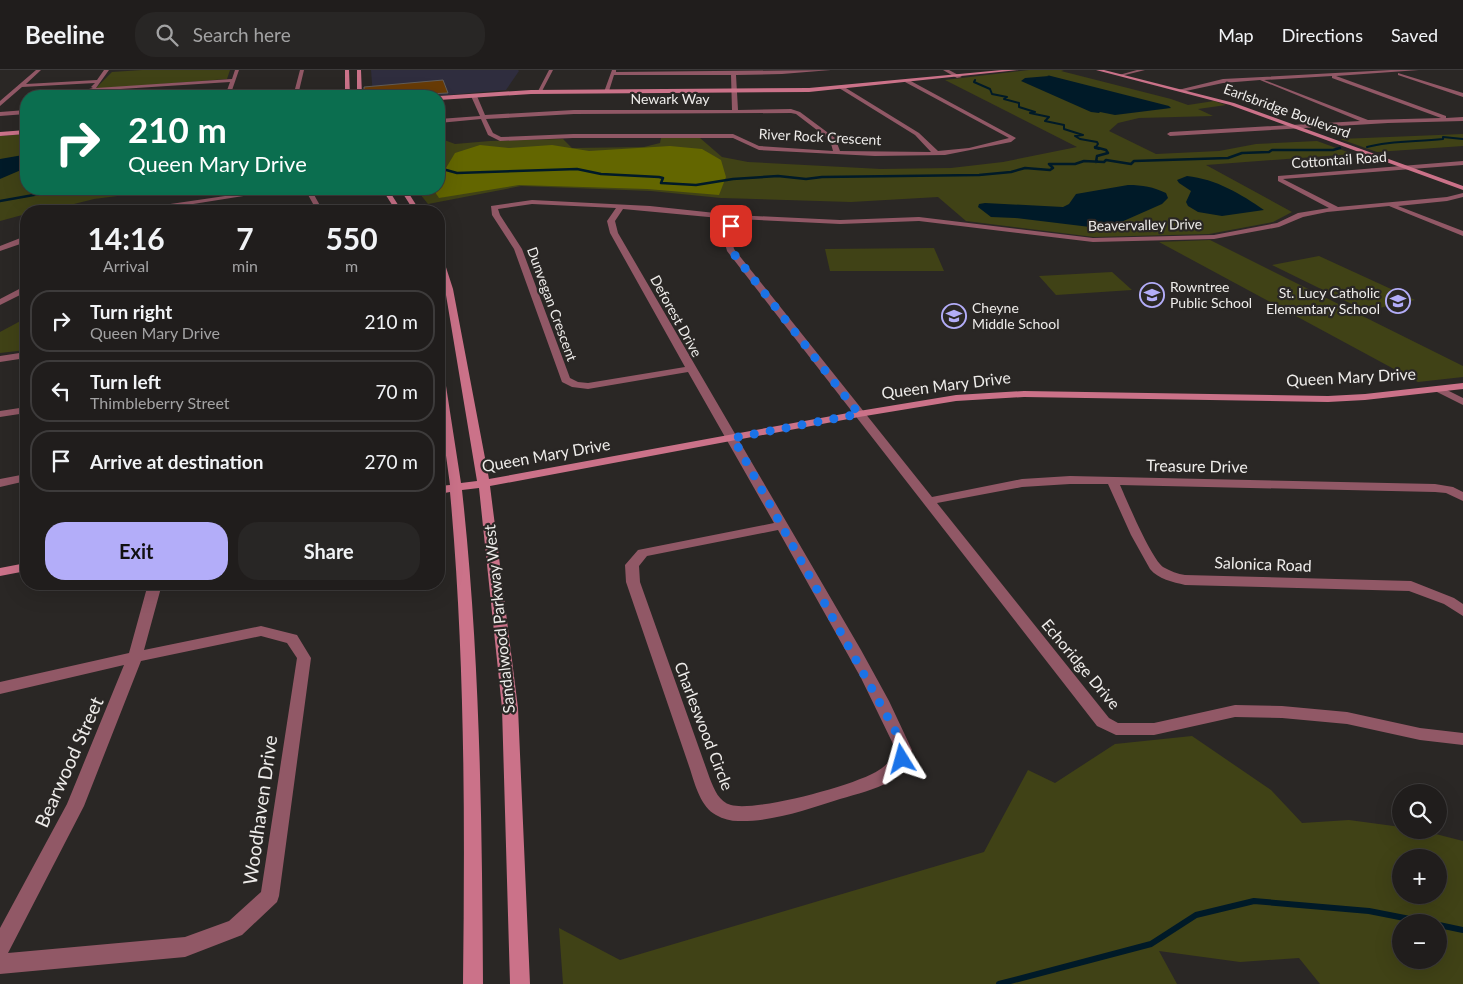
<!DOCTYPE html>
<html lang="en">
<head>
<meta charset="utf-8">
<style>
  :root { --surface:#201d1c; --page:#282625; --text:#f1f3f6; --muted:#a2a2a3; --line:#3d3b3b; --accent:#b3adf9 }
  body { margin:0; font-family:Lato,sans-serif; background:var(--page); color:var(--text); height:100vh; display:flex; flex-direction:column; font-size:19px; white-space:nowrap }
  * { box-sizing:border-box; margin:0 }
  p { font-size:16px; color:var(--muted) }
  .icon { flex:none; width:28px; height:28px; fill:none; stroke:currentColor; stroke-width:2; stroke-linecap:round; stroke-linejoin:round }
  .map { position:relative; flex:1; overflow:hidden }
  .side { position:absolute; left:20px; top:135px; width:425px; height:385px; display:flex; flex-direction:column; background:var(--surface); border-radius:20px; box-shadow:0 5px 20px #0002,0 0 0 1px var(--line) }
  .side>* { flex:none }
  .banner { position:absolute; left:20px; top:20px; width:425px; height:105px; border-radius:20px; box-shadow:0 5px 20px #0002,0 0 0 1px var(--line); background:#0b6e4f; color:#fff; overflow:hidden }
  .buttons { position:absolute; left:1392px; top:714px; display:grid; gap:10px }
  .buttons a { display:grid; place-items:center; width:55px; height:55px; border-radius:50%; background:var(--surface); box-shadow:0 5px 20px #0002,0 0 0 1px var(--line); font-size:25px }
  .pin { position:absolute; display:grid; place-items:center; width:42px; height:42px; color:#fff; margin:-21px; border-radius:10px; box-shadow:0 2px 8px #0006 }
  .me { position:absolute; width:55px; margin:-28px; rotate:352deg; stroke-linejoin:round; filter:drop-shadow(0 0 4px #0008) }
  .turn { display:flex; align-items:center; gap:18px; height:105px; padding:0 25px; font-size:22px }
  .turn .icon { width:65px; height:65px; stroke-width:2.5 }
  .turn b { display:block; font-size:35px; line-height:42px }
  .eta { display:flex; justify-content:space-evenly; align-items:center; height:85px; text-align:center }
  .eta b { font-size:30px; font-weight:700; line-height:35px }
  .action { display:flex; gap:10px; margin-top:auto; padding:10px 25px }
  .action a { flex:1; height:58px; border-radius:20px; background:var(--accent); color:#111; font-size:20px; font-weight:700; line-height:58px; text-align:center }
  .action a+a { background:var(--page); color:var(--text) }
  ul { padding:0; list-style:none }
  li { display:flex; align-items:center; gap:15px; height:62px; margin:0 10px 8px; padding:0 15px; border:2px solid var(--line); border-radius:20px }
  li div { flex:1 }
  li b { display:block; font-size:19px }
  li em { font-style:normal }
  header { display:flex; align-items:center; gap:30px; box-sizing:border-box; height:70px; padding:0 25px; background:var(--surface); border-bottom:1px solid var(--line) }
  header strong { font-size:24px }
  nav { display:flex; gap:28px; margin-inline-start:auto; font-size:18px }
  .search { width:350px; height:45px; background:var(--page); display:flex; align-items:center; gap:12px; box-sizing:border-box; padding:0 18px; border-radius:20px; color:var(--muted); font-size:19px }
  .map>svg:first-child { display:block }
</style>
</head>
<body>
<header>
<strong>Beeline</strong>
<div class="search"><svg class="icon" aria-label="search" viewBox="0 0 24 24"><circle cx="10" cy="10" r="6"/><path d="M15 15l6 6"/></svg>Search here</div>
<nav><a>Map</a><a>Directions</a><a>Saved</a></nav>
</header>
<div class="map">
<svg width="1463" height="914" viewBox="0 0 1463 914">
  <rect width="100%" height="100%" fill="#2a2725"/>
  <path fill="#2f2d3e" d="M371,0h147l1,1 -13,19 -70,6h-63z"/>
  <path fill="#404216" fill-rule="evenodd" d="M142,0h88l-3,9 -132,10 17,-17z
    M1029,0h35l-3,1 110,28 17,6 26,-4 12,4 -28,4 15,7 -74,2 -21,5 -9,8 47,23 63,-3 37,-7 61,-3 36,13 -147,11 86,47 -19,10 -64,12 -115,3 -128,-16 -28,-24 -87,5 -130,-4 -70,-7 -130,-5 -93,18 -12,-15h23v-51l16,6 35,-3 73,-2 9,9 72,-1 16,-4 1,-5h39l22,19 26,5 133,7 70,-1 52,-6 74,-15 -132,-67z
    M26,64v55h146l-78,10 -48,12h-20v3l-26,7v-85z
    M1463,64v12l-86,6 -37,-13z
    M1210,170l253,126v11l-45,5 -259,-140z
    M934,178l10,23h-114l-5,-22z
    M1319,186l96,44 -49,11 -94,-46z
    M1112,202l20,18 -76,5 -17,-19z
    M26,248v32l-26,3v-21z
    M1192,666l79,54 31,33 47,-3 52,7v3h19l43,11v143h-143l-21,-26 -59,4 -81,-11 18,33h-614l-4,-56 61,32 364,-108 44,-82 27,13 60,-39zM1401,788h38v37h-38zM1401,852h38v38h-38z"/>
  <path fill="#636600" d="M480,75l29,3 43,-3 37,6 81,-5 32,3 19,11 5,17 -7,18 -72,-6 -128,-4 -80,13 -6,-9h6v-15l4,-1 12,-20z"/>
  <path fill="#001a28" d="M1047,5l122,31 2,2 -56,7 -15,-3 -1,1 -8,-1 -70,-31 4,-3 24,-2z
    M23,85l3,1v9l-5,5 -21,9v-20z
    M1187,106c29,3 54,18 77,34l-42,6 -24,-4 -10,-6 -2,-4 5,-11 -12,-8 -2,-3z
    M1128,115c15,0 25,2 38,8l2,5 -6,6 -43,19 -13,3 -16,1 -75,-9 -24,-1 -13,-10 1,-3 6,-1 78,4 6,-3 7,-10z"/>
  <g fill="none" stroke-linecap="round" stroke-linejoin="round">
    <path stroke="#001a28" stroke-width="2" d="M975,10l-1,2 16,7 2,5 15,3 -3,2 15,4v4l16,5 -5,1 19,4 -4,4 19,4v4l19,6 -8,1 5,3 17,3 1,2 -3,4 4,1
      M1367,77c26,-7 49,-5 76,-8v-2l20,2"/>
    <path stroke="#001a28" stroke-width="2.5" d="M1095,77l11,3 2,3 -11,3 -1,6
      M439,98l18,5 120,-4 24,5 58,3 4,1 -2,5 35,2 37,-6 45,-3 28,3 16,-2 157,-2 32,-3 14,-4 25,2 3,-2 -4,-4h26l9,-3 20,1 2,-2 25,4 3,-3 94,-3 14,-5 27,-1 3,-2h61l7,-2
      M0,131l67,-12"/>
    <path stroke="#001a28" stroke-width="6" d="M1439,855l24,5
      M999,914l152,-40 45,-29 58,-14 115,10 56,11"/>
  </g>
  <path fill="#683b06" stroke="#615d5a" d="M443,10l5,13 -62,3 -22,-3v-6z"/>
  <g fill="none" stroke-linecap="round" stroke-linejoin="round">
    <path fill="#915866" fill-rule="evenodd" d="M36,0h5l-15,14 71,-4 7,-10h5l-13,18 136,-9 3,-9h4l-9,26h-5l5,-14 -141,9v-2l4,-1 -2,-1 4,-4 -73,4 -22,19v-5z
      M300,0h4l-5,21 -64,5 60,-7z
      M549,0h4l-12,23h-4z
      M612,0h4v2l215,-2 -49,4 -46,1 2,35 53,-1 9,3 35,26 5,13 91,1 -16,-17 -76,-47 2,-3 78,48 19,18 31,-3 40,-10 -104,-56 2,-3 109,59 -5,4 -66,13 -70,1 -116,-6 -26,-12h-160l-73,3 -12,-6 -7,-16 -42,4v-4l41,-3 -9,-20 3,-2 3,2 8,19 89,-5h158l-1,-35h-117l-5,16 -5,1zM791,43l5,1 34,26 3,11 -74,-5 -26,-12h-160l-72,3 -8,-4 -7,-14 88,-5z
      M943,0h6l13,7 -5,1z
      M1137,0h8l-24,6 -2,-1z
      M1391,0h28l-83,6 110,40v2l17,-1v4l-75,2 -218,13 -3,-2 3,-2 190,-11 -100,-41 -37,3 -42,9 -3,-2 45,-11zM1332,6v2l109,40 -73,2 -104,-40z
      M1398,3l65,20v4l-65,-22z
      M26,40v4l-26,2v-4z
      M1463,91v4l-180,14 55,28 109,-10 16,-4v4l-16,4 -49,5 65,25v5l-74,-30 -62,6 -24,5 -24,10 -65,12 -121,3 -174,-21 -79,3 -103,-5 -6,17 3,13 198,248 90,-18 48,-3 365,8 18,3 10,5v9l-17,-8 -11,-1 -315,-7c7,16 31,73 43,82 7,4 15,7 22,8l226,6 43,17 9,6v12l-19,-12 -35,-13 -224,-6c-12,-3 -27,-6 -35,-16l-19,-34 -23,-51h-38l-48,3 -85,16 172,215 9,5h36l81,-18 47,1 65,6 73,16 43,5v12l-43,-5 -73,-16 -65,-6 -47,-1 -81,18h-38l-19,-9 -370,-475 -4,-15 7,-17 -107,-10 -8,12 3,12 243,417 28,51 23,49c-5,12 -10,23 -22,31 -15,9 -33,13 -50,18 -32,10 -67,23 -102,22 -7,0 -15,-2 -22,-6 -15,-8 -21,-30 -26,-46l-64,-187 -1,-17 13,-15 136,-27 -86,-151 -100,17 -16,-2 -10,-5 -48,-133 -22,-34 -1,-9 41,-6 118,6 84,9 106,5 79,-3 174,21 121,-3 63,-12 21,-10 31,-5 -51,-27v-5zM532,134l84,4 -9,13 3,12 75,134 -97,16 -10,-1 -8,-4 -48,-129 -22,-34 -2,-6zM778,460l83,148 35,72c-4,9 -9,15 -17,20 -22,15 -123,42 -148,35 -12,-3 -17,-16 -21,-26l-70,-197 -1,-16 8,-10z
      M273,119h15l-139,22h-17l4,-2z
      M301,119l11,2 11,20h-6l-10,-18z
      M23,167h3v5l-26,9v-5z
      M23,217h3v5l-26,13v-6z
      M26,282v6l-26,4v-6z
      M1439,316l24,12v7l-28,-14v-4z
      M26,337v6l-26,4v-6z
      M26,404v7l-26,6v-8z
      M148,514h14l-18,66 117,-24 36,9 14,23 -32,238 -2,6 -35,33 -57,22 -185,17v-46l67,-124 57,-139 -124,29v-12l129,-29zM261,566l26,7 10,15 -36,234 -32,29 -44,16 -177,16 76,-147 57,-145z"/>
    <path fill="#cb7289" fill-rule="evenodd" d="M345,0h4l1,26h-5z
      M357,0h4l1,26h-5z
      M1002,0h17l-210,22 -278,2 -92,6v-4l92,-6 278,-2z
      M1096,0h8l130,33 229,83v4l-233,-85z
      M26,60v4l-26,2v-4z
      M382,119h6l14,22h-6z
      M400,119h6l14,22h-6z
      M439,186l4,2 10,31 36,190 370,-68 97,-16 68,-4 304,5 37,-2 98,-11v6l-98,11 -37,2 -304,-5 -68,4 -97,16 -369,69 28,222 12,276h-20l-8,-276 -23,-220 -17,2c18,164 20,329 21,494h-20c2,-164 2,-329 -13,-492l-11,2v-8l11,-1 -11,-81v-34l5,3 17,110 16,-2 -32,-192 -6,-19z
      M26,493v8l-26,5v-8z"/>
  </g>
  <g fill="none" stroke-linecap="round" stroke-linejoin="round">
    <path stroke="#1a73e8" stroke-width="9" stroke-dasharray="0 16.2" d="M731,156l-4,10 3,13 129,165 -126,24 164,296 7,16 -2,9"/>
  </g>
  <defs>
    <symbol id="school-ring" viewBox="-11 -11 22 22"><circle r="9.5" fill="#2a2725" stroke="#b3adf9" stroke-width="1.5"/><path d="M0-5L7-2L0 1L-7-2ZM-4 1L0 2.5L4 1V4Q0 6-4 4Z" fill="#b3adf9"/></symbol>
  </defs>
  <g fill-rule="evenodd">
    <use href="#school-ring" x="1138" y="211" width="28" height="28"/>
    <use href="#school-ring" x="1384" y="217" width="28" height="28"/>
    <use href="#school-ring" x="940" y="232" width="28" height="28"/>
  </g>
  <g text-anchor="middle" stroke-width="4.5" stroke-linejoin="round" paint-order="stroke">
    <g font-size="14" fill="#eeecea" stroke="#2a2725">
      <text x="670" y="34">Newark Way</text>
      <text transform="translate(1287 41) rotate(20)" y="5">Earlsbridge Boulevard</text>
      <text transform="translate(820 67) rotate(3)" y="5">River Rock Crescent</text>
      <text transform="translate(1339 90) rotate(-4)" y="5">Cottontail Road</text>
      <text transform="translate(1145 155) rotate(-1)" y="5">Beavervalley Drive</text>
      <text transform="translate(552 234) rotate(70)" y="5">Dunvegan Crescent</text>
      <text transform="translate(676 246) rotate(61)" y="5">Deforest Drive</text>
    </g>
    <g font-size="14" fill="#eeecea" stroke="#2a2725" text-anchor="start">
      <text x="1170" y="222">Rowntree<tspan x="1170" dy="16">Public School</tspan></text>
      <text x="1380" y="228" text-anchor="end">St. Lucy Catholic<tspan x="1380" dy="16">Elementary School</tspan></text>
      <text x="972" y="243">Cheyne<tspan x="972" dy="16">Middle School</tspan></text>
    </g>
    <g font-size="16" fill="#eeecea" stroke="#2a2725">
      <text transform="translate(1351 307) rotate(-3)" y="6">Queen Mary Drive</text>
      <text transform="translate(946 315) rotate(-7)" y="6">Queen Mary Drive</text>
      <text transform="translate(546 385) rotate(-10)" y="6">Queen Mary Drive</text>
      <text transform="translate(1197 396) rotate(1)" y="6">Treasure Drive</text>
      <text transform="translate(1263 494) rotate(2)" y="6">Salonica Road</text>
      <text transform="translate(499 549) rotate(-96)" y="6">Sandalwood Parkway West</text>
      <text transform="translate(1081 594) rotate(50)" y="6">Echoridge Drive</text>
      <text transform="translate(704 656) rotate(69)" y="6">Charleswood Circle</text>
    </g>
    <g font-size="19" fill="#eeecea" stroke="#2a2725">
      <text transform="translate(69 692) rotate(-66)" y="7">Bearwood Street</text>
      <text transform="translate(260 740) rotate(-82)" y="7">Woodhaven Drive</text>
    </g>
  </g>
</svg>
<div class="buttons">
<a><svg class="icon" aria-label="search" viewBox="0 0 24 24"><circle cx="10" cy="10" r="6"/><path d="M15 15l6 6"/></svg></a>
<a>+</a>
<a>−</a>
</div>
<div class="pin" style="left:731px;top:156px;background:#d93025"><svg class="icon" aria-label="arrive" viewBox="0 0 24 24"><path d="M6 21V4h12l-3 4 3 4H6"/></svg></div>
<svg class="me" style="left:902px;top:689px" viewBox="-20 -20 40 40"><path d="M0-17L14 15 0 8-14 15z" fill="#1a73e8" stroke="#fff" stroke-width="4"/></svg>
<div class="banner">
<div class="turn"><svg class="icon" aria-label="right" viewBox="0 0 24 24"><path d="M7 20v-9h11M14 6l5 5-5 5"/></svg><div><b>210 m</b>Queen Mary Drive</div></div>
</div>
<section class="side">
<div class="eta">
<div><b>14:16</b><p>Arrival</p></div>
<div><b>7</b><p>min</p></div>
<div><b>550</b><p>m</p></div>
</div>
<ul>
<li><svg class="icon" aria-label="right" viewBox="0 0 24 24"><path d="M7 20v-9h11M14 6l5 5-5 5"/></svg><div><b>Turn right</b><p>Queen Mary Drive</p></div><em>210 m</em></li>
<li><svg class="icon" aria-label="left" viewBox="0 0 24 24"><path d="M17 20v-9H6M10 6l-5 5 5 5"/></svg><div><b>Turn left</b><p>Thimbleberry Street</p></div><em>70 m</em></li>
<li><svg class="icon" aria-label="arrive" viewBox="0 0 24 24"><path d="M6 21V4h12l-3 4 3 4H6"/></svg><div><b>Arrive at destination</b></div><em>270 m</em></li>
</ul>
<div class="action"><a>Exit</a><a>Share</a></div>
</section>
</div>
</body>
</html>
